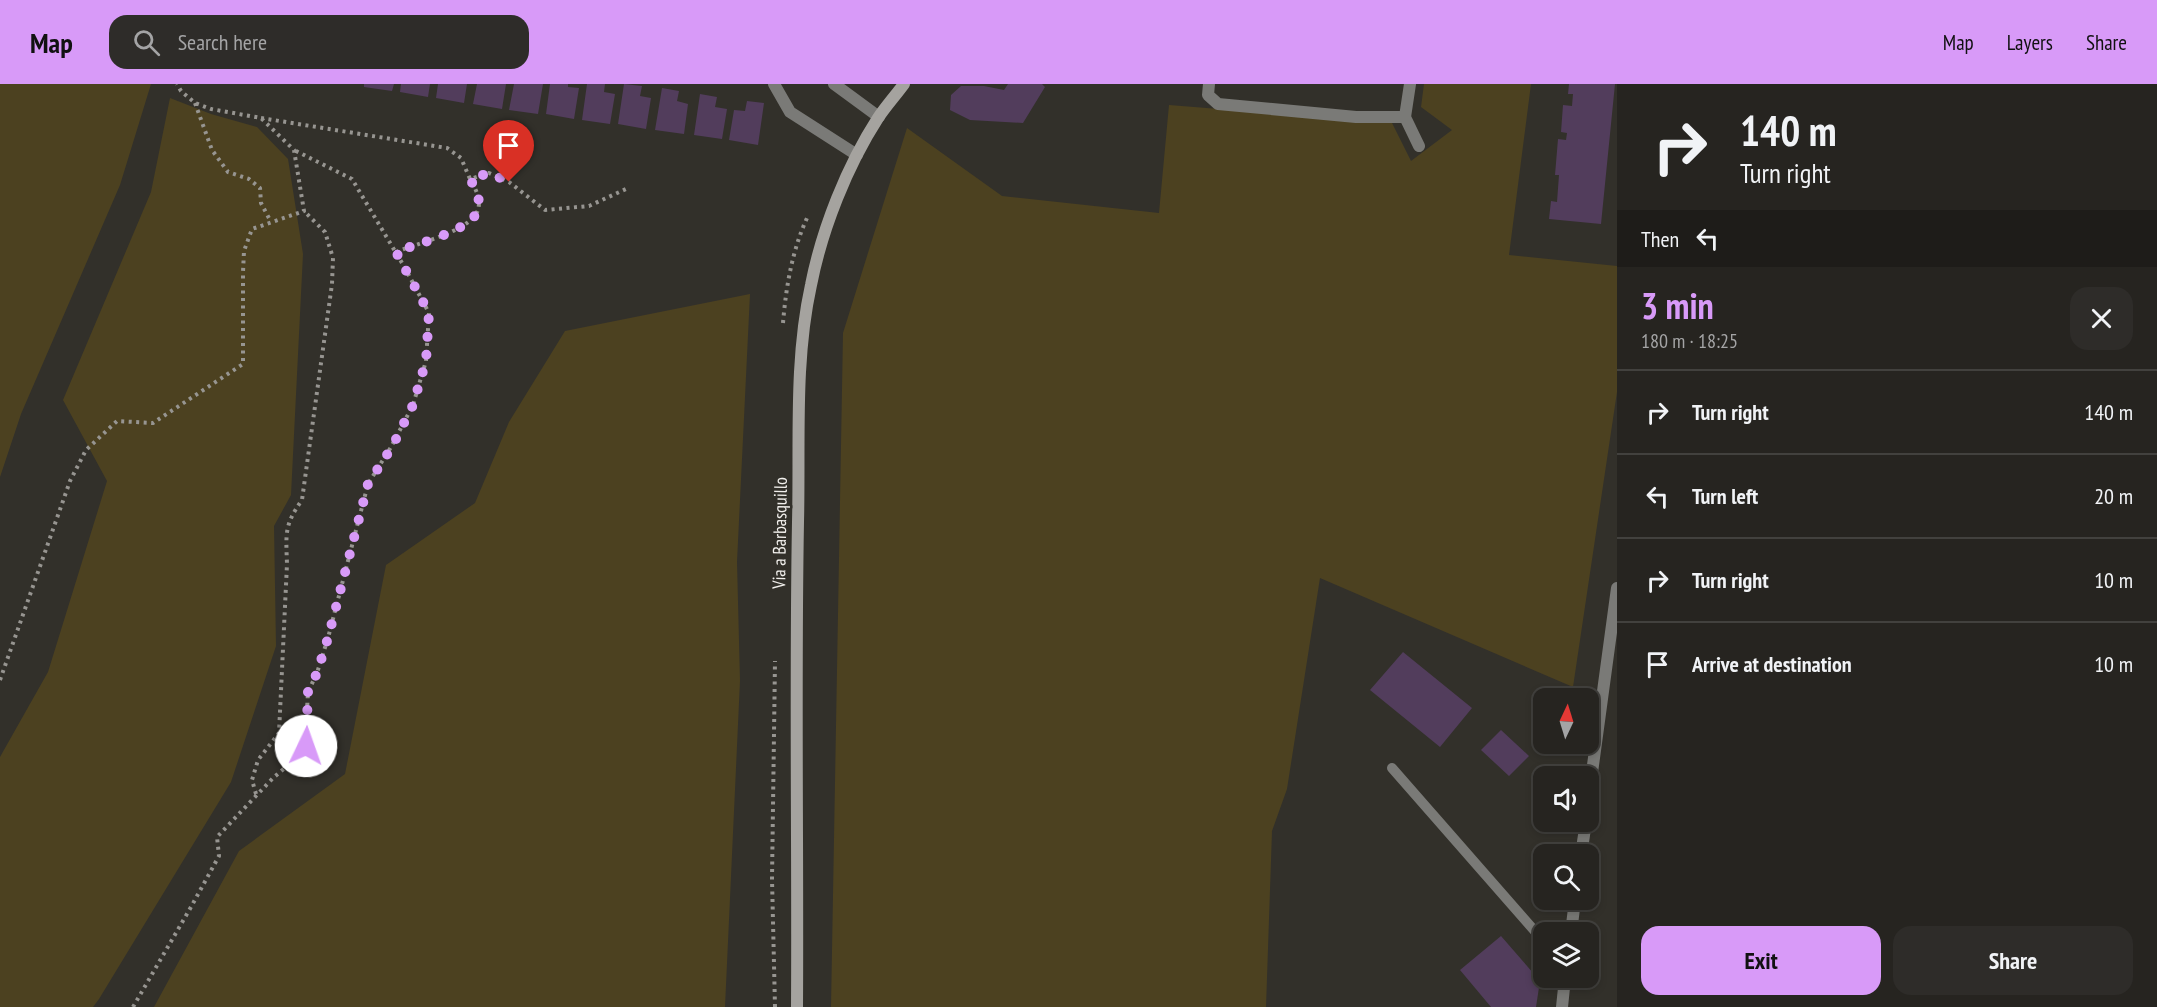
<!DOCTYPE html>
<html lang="en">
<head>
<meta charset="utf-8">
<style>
  :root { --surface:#262420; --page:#2e2c29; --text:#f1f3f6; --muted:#a4a4a5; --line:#42413e; --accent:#d89af8 }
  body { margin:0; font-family:"PT Sans Narrow",sans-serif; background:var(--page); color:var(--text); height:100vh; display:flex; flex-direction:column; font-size:22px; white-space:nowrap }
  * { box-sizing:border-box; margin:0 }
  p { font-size:20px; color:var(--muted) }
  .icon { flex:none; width:33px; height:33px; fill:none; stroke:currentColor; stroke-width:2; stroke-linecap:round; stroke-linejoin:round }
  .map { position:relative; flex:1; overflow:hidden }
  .side { display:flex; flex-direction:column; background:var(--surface); width:540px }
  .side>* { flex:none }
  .banner { background:#262420; color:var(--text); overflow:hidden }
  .needle { width:39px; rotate:4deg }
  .fabs { position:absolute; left:1533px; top:604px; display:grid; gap:12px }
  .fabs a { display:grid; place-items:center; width:66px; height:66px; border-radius:12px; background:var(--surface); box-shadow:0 3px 9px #0003,0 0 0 2px var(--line); font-size:30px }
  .pin { position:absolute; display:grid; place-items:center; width:51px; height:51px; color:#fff; margin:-62px -26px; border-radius:50% 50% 50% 0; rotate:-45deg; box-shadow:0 0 6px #0007 }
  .pin .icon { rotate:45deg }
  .me { position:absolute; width:66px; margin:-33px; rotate:3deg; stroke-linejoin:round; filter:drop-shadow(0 0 4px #0008) }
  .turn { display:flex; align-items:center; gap:21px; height:126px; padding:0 24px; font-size:27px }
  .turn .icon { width:78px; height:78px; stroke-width:2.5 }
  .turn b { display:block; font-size:42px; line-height:51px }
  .then { display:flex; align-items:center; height:57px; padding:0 24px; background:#0003; gap:12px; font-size:22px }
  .round { display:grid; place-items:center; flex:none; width:63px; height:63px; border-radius:18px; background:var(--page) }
  .headline { display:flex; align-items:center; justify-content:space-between; height:102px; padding:0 24px }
  h1 { font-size:36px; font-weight:800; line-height:45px; color:var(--accent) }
  .action { display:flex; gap:12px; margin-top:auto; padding:12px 24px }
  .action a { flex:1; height:69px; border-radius:18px; background:var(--accent); color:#111; font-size:24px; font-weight:800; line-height:69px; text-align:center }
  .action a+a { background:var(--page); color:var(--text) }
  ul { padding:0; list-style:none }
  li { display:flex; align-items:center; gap:18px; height:84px; padding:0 24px; border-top:2px solid var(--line) }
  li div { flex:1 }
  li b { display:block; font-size:22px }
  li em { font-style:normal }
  header { display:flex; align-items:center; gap:36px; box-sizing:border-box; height:84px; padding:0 30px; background:var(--accent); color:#111 }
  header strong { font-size:28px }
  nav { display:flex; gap:33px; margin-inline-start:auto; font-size:21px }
  .search { width:420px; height:54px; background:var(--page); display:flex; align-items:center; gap:15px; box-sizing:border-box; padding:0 21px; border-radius:18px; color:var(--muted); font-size:22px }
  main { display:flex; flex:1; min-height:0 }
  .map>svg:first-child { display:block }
</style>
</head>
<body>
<header>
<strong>Map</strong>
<div class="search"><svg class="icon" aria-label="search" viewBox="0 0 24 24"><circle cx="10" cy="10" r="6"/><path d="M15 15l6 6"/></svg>Search here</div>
<nav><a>Map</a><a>Layers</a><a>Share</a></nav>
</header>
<main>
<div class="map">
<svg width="1617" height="923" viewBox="0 0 1617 923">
  <rect width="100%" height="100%" fill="#32302a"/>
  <path fill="#4c4120" d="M0,0h151l-31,101 -99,229 -21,63z
    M1424,0h107l-22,171 108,11v126l-44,295 -253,-109 -33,211 -15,42 -6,176h-435l12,-674 64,-205 95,68 157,17 10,-108 223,18 19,38 41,-31 -31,-23z
    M170,14l41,16 46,13 31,32 15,95 -12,241 -17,31 2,120 -45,136 -132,217 -6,8h-93v-250l48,-85 59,-191 -44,-81 88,-208z
    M750,210l-13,268 3,119 -15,326h-571l85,-156 106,-77 41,-209 89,-62 34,-81 56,-91z"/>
  <path fill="#523d5c" d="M364,0h30l-2,7 -28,-4z
    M401,0h29l-2,13 -28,-5z
    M438,0h29l-3,19 -28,-5z
    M477,0h29l-4,25 -29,-5z
    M514,0h29l-5,30 -29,-4z
    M550,0h18v3l11,1 -5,31 -28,-5z
    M587,0h18l-1,8 11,2 -5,30 -28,-4z
    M624,0l18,2 -2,10 11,2 -5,31 -28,-5z
    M1008,0h34l3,3 -22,36 -53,-3 -20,-10 1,-15 10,-9h23l20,4z
    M1569,0h46l-14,140 -52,-5 2,-18 6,1 2,-27h-4l3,-36 8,1 1,-7 -6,-1 2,-27 9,1 1,-12h-5z
    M662,4l17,3 -2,10 11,3 -4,30 -29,-4z
    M700,10l17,3 -2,10 12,2 -5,30 -28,-4z
    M747,17l17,2 -6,42 -29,-5 5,-30 11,1z
    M1403,568l69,56 -32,39 -70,-57z
    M1501,646l28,26 -20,20 -28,-26z
    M1501,852l39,45 -4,26h-45l-31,-37z"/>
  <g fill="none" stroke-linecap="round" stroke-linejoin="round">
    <path stroke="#979591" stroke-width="4" stroke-dasharray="3 4.5" stroke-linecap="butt" d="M195,19l17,47 16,22 21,7 11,9 1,15 10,19
      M261,34l186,30 14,10 9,21 19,-6 20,9 36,28 44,-4 37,-17
      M396,168c20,-8 69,-20 80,-38 7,-11 0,-25 -6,-35
      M783,239c3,-36 9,-72 24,-105
      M0,596l70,-199 16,-31 31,-29 36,2 90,-59v-92l1,-21 8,-22 52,-18 -10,-61 -33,-32 -50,-9 -16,-6 -14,-12 -4,-7
      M256,710l-4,-14 6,-20 21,-27 8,-169c-1,-30 -3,-39 15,-64l30,-216 1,-26 -8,-26 -21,-21
      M133,923l58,-100 28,-51 -2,-19 56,-59 19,-16 13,-16 3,-54 9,-19 11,-35 40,-154 23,-37 22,-42 13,-44 3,-48 -24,-45 -53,-89 -58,-29
      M775,923l-3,-128 3,-218"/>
    <path stroke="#7a7a77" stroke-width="10" d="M1392,684l148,169h4"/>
    <path stroke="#7a7a77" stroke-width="12" d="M774,0l16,28 67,43
      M834,0l45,33
      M1209,0l-1,11 10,9 138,13h49
      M1410,0l-5,33 14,29
      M1588,718l29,-214
      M1581,771l5,-33
      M1571,849l4,-33
      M1562,923l3,-29"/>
    <path stroke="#a5a39f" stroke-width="12" d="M797,923c1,-162 -2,-324 1,-485 2,-79 -4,-160 13,-237 11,-56 36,-119 67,-167 8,-12 18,-23 26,-34"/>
  </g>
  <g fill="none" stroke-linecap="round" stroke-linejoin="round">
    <path stroke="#d89af8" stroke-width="10" stroke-dasharray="0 18" d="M306,662l2,-54 9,-19 11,-35 40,-154 24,-37 21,-42 13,-44 3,-48 -33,-61c20,-8 69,-20 80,-38 7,-11 0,-25 -6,-35l19,-6 20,9"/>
  </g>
  <g text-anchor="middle" stroke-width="5" stroke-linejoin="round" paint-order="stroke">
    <g font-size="18" fill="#f1efec" stroke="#32302a">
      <text transform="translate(780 449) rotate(-89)" y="6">Via a Barbasquillo</text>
    </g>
  </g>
</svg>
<div class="fabs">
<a><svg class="needle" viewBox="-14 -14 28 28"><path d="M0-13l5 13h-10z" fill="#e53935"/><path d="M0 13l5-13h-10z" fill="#a4a4a5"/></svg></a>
<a><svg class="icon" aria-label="sound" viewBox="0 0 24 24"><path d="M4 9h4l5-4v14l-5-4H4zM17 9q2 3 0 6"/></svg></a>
<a><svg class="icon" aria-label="search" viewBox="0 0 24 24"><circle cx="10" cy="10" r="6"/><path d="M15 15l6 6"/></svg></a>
<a><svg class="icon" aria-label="layers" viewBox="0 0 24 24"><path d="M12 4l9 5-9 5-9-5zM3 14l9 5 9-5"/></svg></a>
</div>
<div class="pin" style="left:509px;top:98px;background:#d93025"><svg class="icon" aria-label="arrive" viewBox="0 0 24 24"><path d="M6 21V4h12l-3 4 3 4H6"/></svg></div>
<svg class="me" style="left:306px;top:662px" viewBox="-20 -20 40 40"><circle r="19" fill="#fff"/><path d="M0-13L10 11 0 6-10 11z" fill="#d89af8"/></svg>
</div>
<section class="side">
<div class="banner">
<div class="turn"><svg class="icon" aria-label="right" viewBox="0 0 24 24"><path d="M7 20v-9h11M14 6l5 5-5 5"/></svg><div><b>140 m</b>Turn right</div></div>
<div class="then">Then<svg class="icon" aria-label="left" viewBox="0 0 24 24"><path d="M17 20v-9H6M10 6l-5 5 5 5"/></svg></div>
</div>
<div class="headline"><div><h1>3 min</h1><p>180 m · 18:25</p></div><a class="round"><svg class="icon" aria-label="close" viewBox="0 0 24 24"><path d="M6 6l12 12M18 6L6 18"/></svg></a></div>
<ul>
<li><svg class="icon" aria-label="right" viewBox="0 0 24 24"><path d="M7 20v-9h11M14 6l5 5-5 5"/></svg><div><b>Turn right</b></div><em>140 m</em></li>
<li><svg class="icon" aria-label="left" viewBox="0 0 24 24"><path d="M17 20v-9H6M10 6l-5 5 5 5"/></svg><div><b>Turn left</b></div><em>20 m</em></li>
<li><svg class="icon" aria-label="right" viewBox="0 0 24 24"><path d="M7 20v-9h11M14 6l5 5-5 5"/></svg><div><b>Turn right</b></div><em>10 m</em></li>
<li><svg class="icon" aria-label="arrive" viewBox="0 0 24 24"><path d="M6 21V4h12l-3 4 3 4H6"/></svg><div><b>Arrive at destination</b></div><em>10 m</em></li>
</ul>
<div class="action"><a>Exit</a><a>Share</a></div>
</section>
</main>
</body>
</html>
